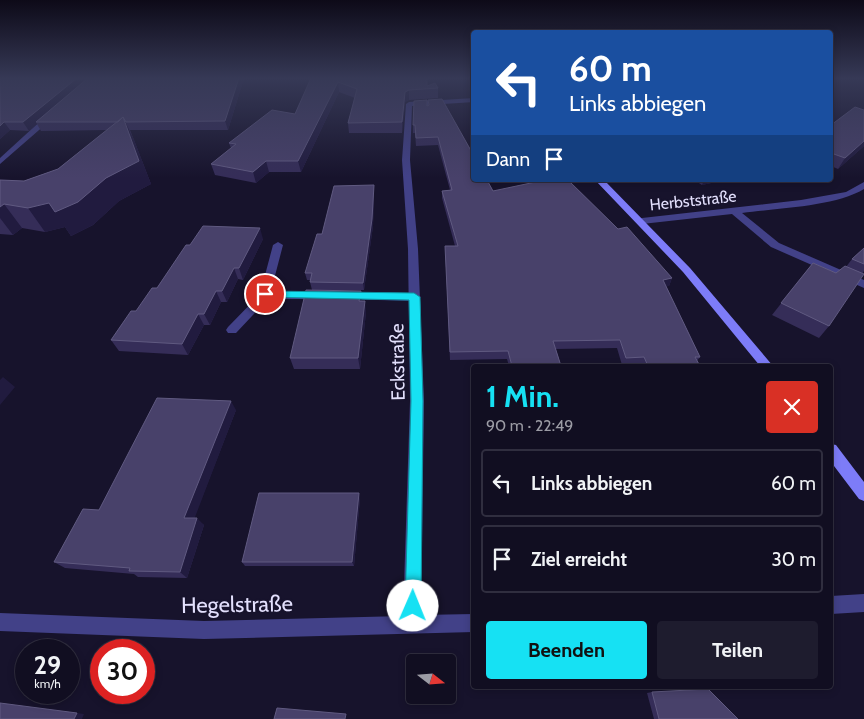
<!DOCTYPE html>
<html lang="de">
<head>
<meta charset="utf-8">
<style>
  :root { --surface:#110e21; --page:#1e1c2e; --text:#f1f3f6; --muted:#9c9ca5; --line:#302e3f; --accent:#16e1f3 }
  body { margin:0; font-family:Cabin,sans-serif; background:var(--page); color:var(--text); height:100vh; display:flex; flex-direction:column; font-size:19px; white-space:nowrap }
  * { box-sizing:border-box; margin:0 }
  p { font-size:16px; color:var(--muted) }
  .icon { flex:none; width:28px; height:28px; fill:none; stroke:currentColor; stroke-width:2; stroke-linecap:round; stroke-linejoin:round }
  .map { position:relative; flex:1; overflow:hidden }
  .sheet { position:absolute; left:471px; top:364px; width:362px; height:325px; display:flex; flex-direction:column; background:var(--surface); border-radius:5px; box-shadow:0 2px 8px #0003,0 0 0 1px var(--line) }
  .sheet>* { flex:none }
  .guide { position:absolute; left:471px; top:30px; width:362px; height:152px; border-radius:5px; box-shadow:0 2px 8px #0003,0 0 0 1px var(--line); background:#1a4fa0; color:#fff; overflow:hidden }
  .needle { width:32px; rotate:107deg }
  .buttons { position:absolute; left:406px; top:654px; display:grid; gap:10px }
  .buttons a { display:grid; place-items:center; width:50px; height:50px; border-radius:5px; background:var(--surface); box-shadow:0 2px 8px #0003,0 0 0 1px var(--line); font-size:25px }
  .speed { position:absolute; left:15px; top:639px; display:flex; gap:10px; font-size:25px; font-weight:700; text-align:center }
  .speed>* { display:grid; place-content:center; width:65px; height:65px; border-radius:50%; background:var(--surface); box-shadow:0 2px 8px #0003,0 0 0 1px var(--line); line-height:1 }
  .speed small { font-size:12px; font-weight:400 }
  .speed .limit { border:8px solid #d22; background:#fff; color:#111 }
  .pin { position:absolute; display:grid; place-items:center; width:42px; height:42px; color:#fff; margin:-21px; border:2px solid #fff; border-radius:50%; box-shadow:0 1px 5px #0007 }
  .me { position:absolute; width:55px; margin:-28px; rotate:1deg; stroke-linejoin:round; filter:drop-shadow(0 0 4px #0008) }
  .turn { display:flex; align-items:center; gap:18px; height:105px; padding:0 15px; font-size:22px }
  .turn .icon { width:65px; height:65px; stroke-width:2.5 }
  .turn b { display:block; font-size:35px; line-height:42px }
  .then { display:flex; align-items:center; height:48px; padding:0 15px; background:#0003; gap:10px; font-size:19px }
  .round { display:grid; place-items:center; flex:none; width:52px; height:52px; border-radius:5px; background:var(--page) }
  .overview { display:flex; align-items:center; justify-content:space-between; height:85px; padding:0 15px }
  h1 { font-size:30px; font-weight:700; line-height:38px; color:var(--accent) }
  .cta { display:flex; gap:10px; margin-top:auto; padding:10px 15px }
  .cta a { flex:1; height:58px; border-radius:5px; background:var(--accent); color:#111; font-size:20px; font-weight:700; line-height:58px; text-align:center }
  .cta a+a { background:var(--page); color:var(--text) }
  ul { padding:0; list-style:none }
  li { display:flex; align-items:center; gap:15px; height:68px; margin:0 10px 8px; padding:0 5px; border:2px solid var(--line); border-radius:5px }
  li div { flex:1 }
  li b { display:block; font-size:19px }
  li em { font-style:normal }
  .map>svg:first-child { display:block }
</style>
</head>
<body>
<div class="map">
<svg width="864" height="719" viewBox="0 0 864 719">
  <rect width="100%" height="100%" fill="#17132c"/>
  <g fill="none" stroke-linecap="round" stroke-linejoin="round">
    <path fill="#424188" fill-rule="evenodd" d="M278,242l5,3 -12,46h51l6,4 -6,4h-54l-32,34h-8l-2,-3 2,-3 32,-33 13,-49z
      M345,292l70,1 6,4 -6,4 -74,-2 -2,-3z"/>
    <path fill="#424188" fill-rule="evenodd" d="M474,98v4l-62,4 -2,54 8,89 6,152 -3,214 53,-1v18l-270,7 -204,-8v-18l204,8 199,-5 7,-215 -2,-152 -6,-89 4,-56 3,-2z
      M47,115l7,2 -54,47v-6z
      M864,182v7c-30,18 -87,19 -122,24l37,30 85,37v8l-93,-41 -39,-33 -90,10 -5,-3 5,-3 159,-18 45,-8z
      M864,594v18l-33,2v-18z"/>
    <path fill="#7d7cf8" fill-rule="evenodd" d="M595,180h9l86,88 83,98h-13l-77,-94z
      M831,444l5,1 28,37v19l-5,-2 -28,-37z"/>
  </g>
  <path fill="#352d58" d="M0,78h244l-16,52h-98l4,10 17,44 -32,17 -26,24 -22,11 -6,-9 -20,5 -23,-4 -9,7 -13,-1v-54l24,1 34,-12 49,-39 -66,1 -4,-7 -8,7 -19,-1 -10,9z
    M311,78l116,8 11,2v10l-29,2 -4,2 -3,31h-53l-1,-10 7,-25 -16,-6 -38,80h-32l-13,11 -41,-8 -4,-11 20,-16 -2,-5 66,-29z
    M428,100l65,91 125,38 54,49 -3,8h-3l34,71 -3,4 3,5h-60v-1h-18l-5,-17 -61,1 5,17h-52l-2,-7 -57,1 -5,-114h10l-13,-48v-7l8,-1 -12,-45 -22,1 -1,-13h-2v-8l15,-20z
    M864,110v36l-26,23 -7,-3v-41z
    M694,180h31l-23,5z
    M374,185v8l-1,33 -9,64h-52l-2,-8v-2h-3l-2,-7 17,-39z
    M263,239l-20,41 -5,-1 -11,23h-6l-11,23h-6l-16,30 -69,-4 -8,-11 46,-52 33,-43z
    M864,248v23l-35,55 -10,12 -47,-23 41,-52 23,10 10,-6 6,-8z
    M362,301l4,11 -6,57h-66l-4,-11z
    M236,410l-42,108 10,7 -17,53 -49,-1 -4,-3 -69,-6 -11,-6 45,-52z
    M360,498l-6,68h-109l-3,-4z
    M652,692l86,27h-84l-7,-26z"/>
  <path fill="#211b3f" d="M77,78h13l-54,44 1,2 -8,7 -6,-9z
    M239,78h5l-16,52 -3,-9z
    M338,82l1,10 -38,80 -3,-11z
    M409,90v10l-4,2 -3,31v-11l3,-30z
    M123,117l11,23 17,44 -32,17 -26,24 -22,11 -6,-9 -20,5 -17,-24 78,-30z
    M4,122l6,8 -10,9v-13z
    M864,141v5l-26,23 7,-11z
    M266,161l3,11 -13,11 -3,-11z
    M704,180h21l-23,5z
    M374,185v8l-1,33 -9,64 -1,-7z
    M4,204l18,24 -9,7 -13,-17v-11z
    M260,228l3,11 -20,41 -4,-12z
    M234,268l4,11 -11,23 -5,-11z
    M672,278l-3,8 -10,2 4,-8z
    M216,291l5,11 -11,23 -6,-11z
    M361,291l1,11 -3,-1z
    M365,301l1,11 -6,57 -2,-11z
    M198,314l6,11 -16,30 -6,-11z
    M3,377l12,10 -15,18v-25z
    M231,401l5,9 -44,115 -8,-7z
    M359,493l1,5 -6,68 -2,-4z
    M197,518l7,7 -17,53 -7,-6z
    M77,713l7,1 -2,5h-8z"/>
  <path fill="#48416a" stroke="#605a81" d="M0,78h77l-54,44h-19l-4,4z
    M88,78h151l-14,43 -99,1 -3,-5 -5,5h-82z
    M311,78h116v8l8,-3 3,5 -29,2 -4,2 -3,30 -54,1 9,-34 -19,-7 -40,79h-32l-13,11 -42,-8 25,-20 -7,-1 43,-33 23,4z
    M442,99l32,57v24h13l6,11 52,-11h23l50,49 9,-2 45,51 -9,2 37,77h-5l5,9h-52l-4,-9 -18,1 -6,-18 -67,1 8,25h-49l-4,-15 -58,1 -5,-106h13l-16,-55 10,-1 -14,-53 -22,1 -1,-13h-2l1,-24 13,-1v6l2,-1 -1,-5z
    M855,107l9,3v31l-19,17 -14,-5v-28z
    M123,117l16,44 -33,17 -28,24 -23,10 -6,-9 -21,5 -24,-4 -4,3v-27l24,1 34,-12z
    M374,185l-2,34 -9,64 -53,-1 2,-9h-7l12,-39h5l12,-48z
    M203,226l57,2 -21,40h-5l-12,23h-6l-12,23h-6l-16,30 -71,-4 20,-29h5l16,-23h5l29,-43h4z
    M864,248v16l-12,-5z
    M813,263l23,10 9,-7 19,8 -35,52 -48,-23z
    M306,290l55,1 -2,10h6l-7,57h-68z
    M157,398l74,3 -47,117h13l-17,54 -51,-1 1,-3 -76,-6 29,-53 16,1z
    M259,493h100l-7,69h-110z
    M708,689l30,30h-79l-7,-27z
    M0,703l77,10 -3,6h-74z
    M277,708l69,6 -1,5h-71z"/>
  <linearGradient id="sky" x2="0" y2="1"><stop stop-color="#0d0a18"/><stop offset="0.44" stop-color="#363956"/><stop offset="1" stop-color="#363956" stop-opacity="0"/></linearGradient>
  <rect width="864" height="178" fill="url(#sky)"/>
  <path fill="#16e1f3" stroke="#0e929e" d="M265,291l149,2 6,4 3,104 -2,205 -2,6 -6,2 -6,-2 -2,-6 6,-205 -2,-101 -148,-3 -1,-3z"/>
  <g text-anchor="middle" stroke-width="4" stroke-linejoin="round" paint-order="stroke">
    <g font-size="16" fill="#e3e0fd" stroke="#17132c">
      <text transform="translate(693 200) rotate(-6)" y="6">Herbststraße</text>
    </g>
    <g font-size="19" fill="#e3e0fd" stroke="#17132c">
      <text transform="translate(397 362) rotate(-91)" y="7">Eckstraße</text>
    </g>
    <g font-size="22" fill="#e3e0fd" stroke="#17132c">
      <text transform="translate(237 604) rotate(-1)" y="8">Hegelstraße</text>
    </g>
  </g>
</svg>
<div class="buttons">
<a><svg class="needle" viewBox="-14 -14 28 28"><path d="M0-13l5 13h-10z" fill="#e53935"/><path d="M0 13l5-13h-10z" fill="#9c9ca5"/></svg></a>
</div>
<div class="speed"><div>29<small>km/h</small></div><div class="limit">30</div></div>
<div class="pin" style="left:265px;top:294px;background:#d93025"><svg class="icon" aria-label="arrive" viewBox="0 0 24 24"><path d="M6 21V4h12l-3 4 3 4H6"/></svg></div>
<svg class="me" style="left:413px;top:606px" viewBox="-20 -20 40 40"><circle r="19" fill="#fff"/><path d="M0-13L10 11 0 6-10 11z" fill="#16e1f3"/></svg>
<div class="guide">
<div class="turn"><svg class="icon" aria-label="left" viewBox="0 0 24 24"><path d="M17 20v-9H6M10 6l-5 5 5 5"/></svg><div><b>60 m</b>Links abbiegen</div></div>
<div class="then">Dann<svg class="icon" aria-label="arrive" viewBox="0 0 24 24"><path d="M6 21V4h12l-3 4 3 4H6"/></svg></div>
</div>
<section class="sheet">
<div class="overview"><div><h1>1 Min.</h1><p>90 m · 22:49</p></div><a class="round" style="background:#d93025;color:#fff"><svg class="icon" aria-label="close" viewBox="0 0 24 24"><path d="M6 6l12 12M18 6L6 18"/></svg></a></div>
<ul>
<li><svg class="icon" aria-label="left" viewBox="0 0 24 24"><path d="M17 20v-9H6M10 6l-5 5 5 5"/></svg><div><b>Links abbiegen</b></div><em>60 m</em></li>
<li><svg class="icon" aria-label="arrive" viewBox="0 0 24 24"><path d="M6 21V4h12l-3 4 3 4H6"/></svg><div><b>Ziel erreicht</b></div><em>30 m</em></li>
</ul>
<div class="cta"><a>Beenden</a><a>Teilen</a></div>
</section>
</div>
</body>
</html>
